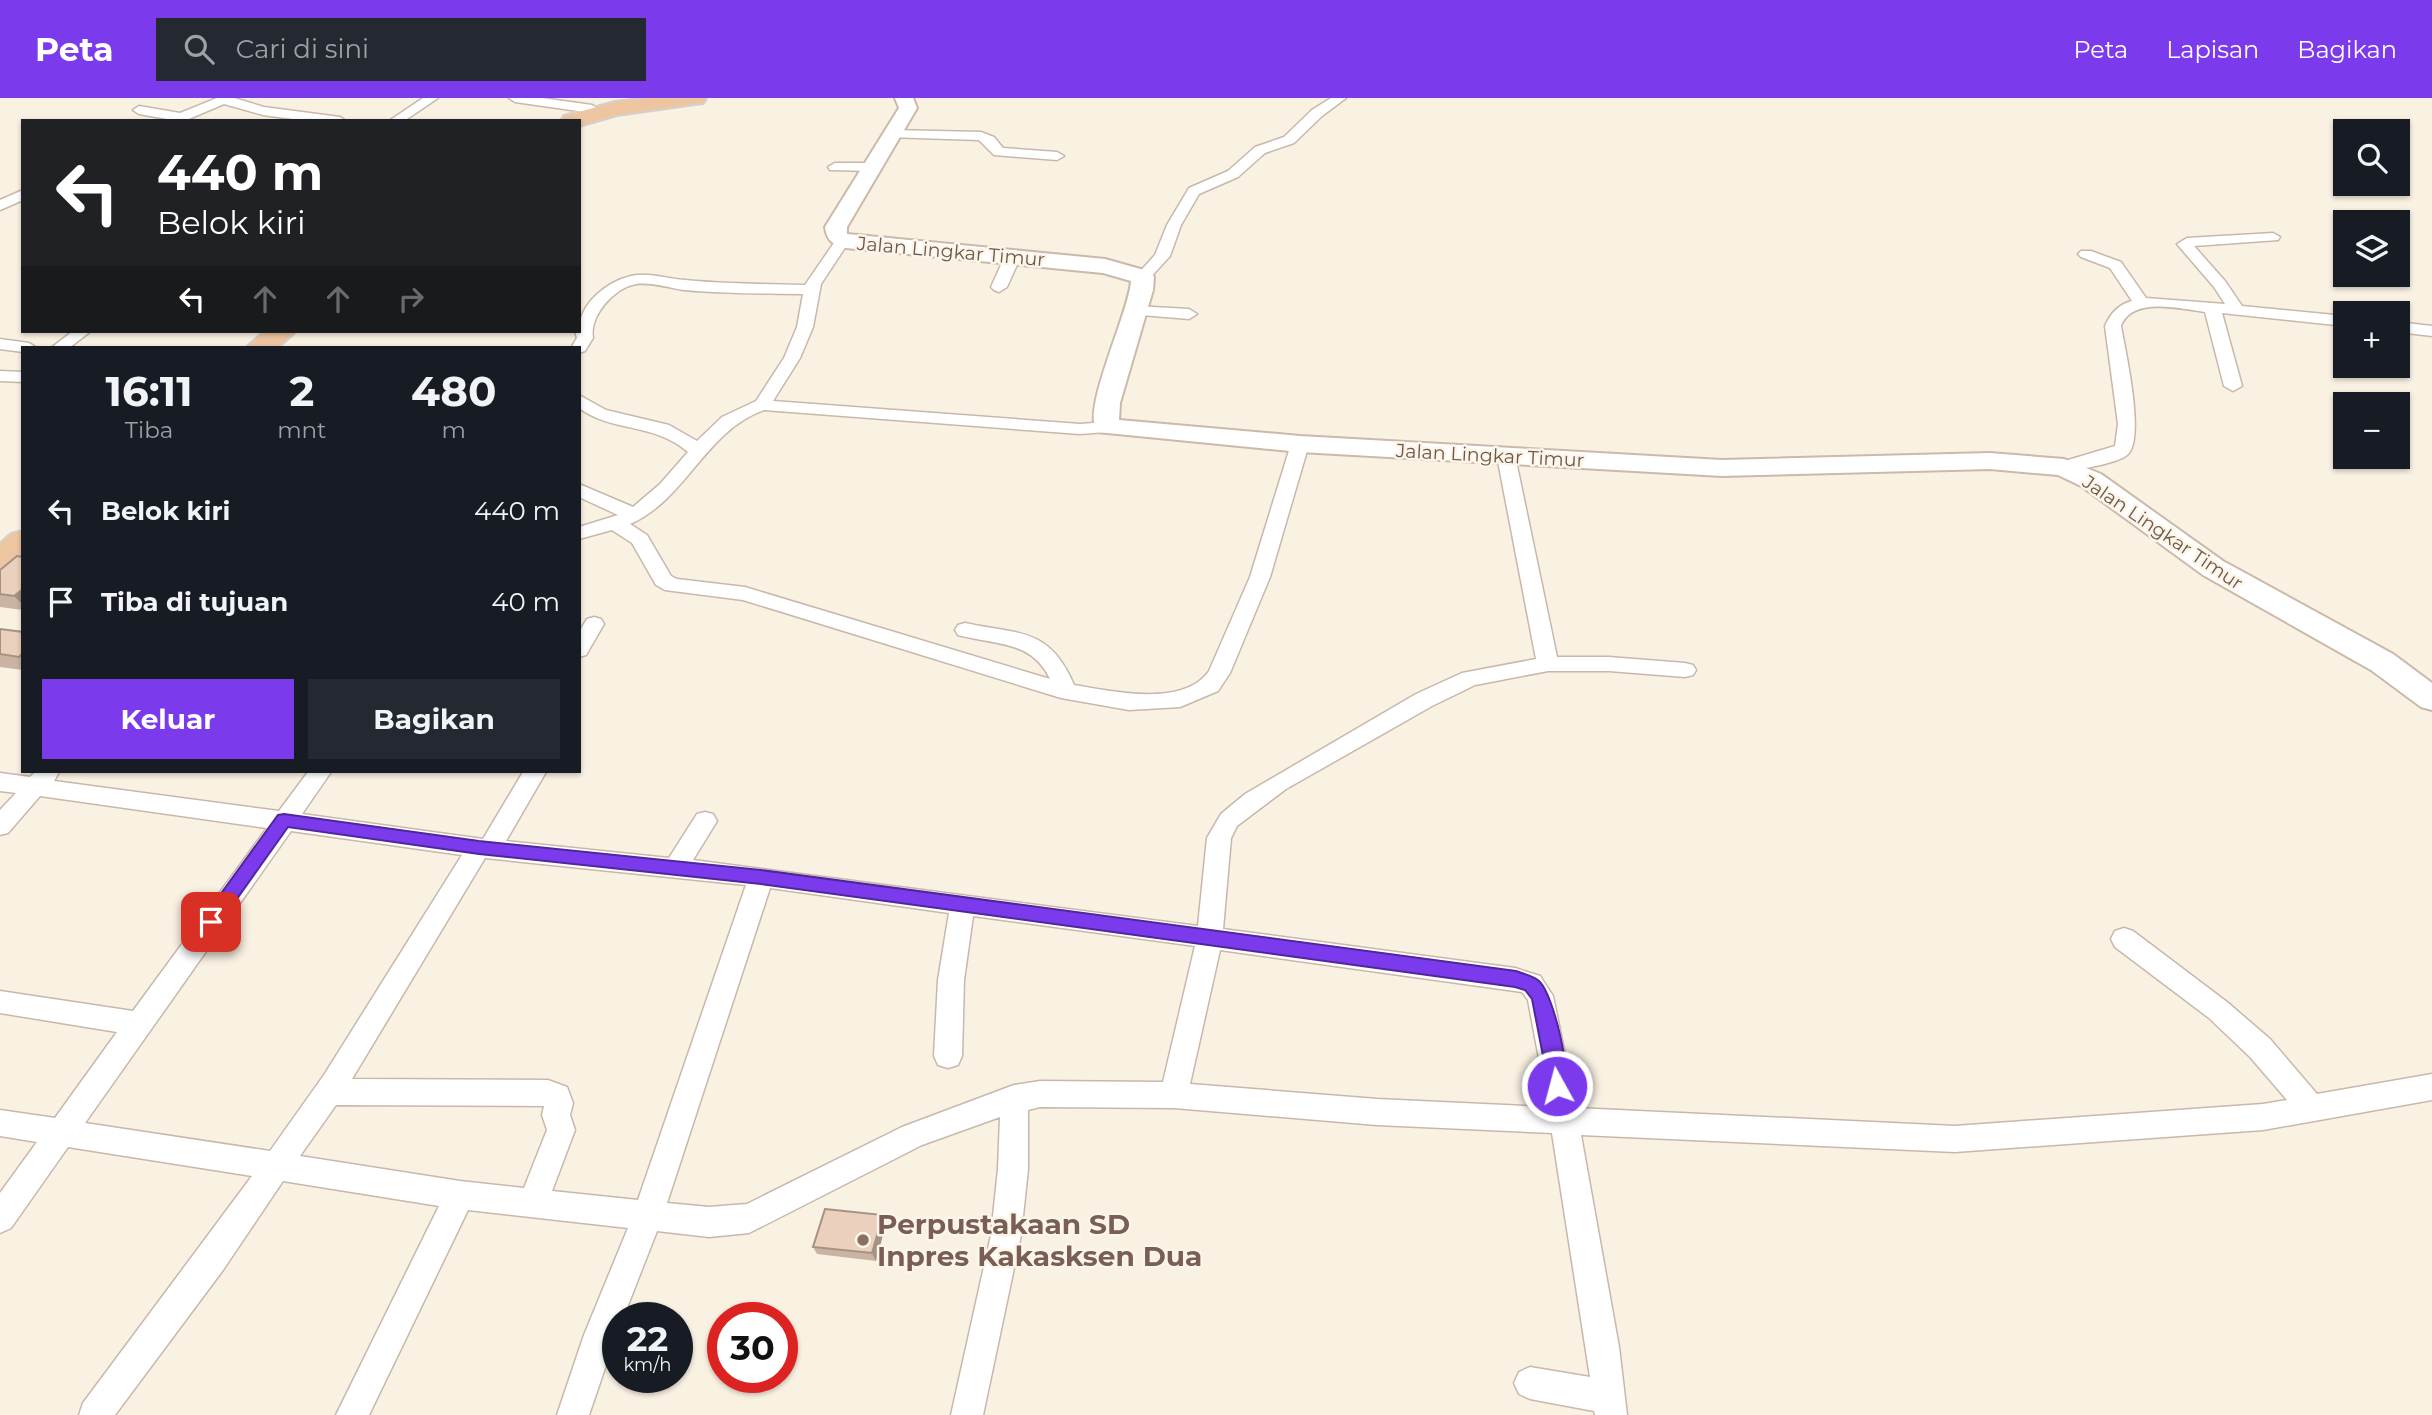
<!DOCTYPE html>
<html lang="id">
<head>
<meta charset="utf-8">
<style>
  :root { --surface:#171b24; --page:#242831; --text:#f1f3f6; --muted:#9ea1a6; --accent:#7c3aed }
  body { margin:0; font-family:Montserrat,sans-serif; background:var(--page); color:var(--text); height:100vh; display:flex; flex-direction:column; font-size:26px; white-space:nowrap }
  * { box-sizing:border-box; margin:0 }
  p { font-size:23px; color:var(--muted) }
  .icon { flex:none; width:38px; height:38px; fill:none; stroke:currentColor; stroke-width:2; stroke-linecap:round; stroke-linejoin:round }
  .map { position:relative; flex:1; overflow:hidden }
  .drawer { position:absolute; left:21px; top:248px; width:560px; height:427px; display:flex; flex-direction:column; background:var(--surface); border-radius:0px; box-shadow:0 2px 5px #0004 }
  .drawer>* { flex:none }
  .banner { position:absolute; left:21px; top:21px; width:560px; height:214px; border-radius:0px; box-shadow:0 2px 5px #0004; background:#202124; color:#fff; overflow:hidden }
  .tools { position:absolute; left:2333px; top:21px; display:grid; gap:14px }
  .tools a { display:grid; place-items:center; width:77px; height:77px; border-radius:0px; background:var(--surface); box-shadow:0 2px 5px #0004; font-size:35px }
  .speed { position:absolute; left:602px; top:1204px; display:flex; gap:14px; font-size:35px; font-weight:700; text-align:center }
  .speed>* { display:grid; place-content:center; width:91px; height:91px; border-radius:50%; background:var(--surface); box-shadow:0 2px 5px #0004; line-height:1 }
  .speed small { font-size:18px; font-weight:400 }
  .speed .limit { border:10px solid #d22; background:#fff; color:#111 }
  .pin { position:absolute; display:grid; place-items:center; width:60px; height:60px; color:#fff; margin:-30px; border-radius:14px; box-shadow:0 4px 10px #0006 }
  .me { position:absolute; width:77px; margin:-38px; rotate:353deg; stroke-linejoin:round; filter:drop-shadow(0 0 5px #0008) }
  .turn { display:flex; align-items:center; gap:24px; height:147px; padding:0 21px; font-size:32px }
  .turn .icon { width:91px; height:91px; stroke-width:2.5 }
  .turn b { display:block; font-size:49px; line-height:60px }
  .lanes { display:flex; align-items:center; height:66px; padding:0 21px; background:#0003; justify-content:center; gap:35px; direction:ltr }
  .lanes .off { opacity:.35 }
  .eta { display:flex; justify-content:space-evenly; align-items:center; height:119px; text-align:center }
  .eta b { font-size:42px; font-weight:700; line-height:49px }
  .cta { display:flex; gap:14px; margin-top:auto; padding:14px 21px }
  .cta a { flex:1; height:80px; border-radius:0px; background:var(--accent); color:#fff; font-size:28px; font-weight:700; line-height:80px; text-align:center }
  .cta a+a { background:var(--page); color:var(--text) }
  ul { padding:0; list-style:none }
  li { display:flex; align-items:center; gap:21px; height:91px; padding:0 21px }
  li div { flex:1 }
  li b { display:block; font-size:26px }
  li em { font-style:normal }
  header { display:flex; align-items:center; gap:42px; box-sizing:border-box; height:98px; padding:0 35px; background:var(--accent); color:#fff }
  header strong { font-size:33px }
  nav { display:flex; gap:38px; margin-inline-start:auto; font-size:24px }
  .search { width:490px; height:63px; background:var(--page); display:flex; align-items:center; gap:18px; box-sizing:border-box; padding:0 24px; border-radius:0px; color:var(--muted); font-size:26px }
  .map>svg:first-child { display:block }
</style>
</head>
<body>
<header>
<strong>Peta</strong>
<div class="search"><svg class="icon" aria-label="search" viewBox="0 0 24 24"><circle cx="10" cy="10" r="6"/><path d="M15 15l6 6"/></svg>Cari di sini</div>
<nav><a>Peta</a><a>Lapisan</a><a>Bagikan</a></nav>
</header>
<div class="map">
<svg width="2432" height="1317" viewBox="0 0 2432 1317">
  <rect width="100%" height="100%" fill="#f9f1e2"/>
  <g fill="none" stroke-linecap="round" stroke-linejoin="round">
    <defs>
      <path id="minor" d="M217,0h17l30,9 76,10 6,4h-38l-45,-6 -39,-11 -40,17h-18l1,-2 -28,-5 -6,-4 6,-4 41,7z
        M423,0h15l-34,23h-15z
        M509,0h33l50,7 6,4 -6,4 -77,-11z
        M1331,0h15l-24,18 -28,27 -29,10 -27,24 -39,17 -18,31 -11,31 -22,24h-10l-3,-3 20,-22 12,-30 22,-37 39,-17 27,-24 29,-10 28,-27z
        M892,32l89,2 13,5 9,11 54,4 7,4 -7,4 -63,-5 -15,-15 -92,-3 -2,-3z
        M835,65h37l7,4 -7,4 -42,-1 -2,-3z
        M23,92v10l-23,10v-10z
        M2273,135l7,4 -2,3 -84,6 31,35 17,25 103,10v10l-123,-13 20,73 -9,5 -9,-5 -19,-74c-24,-3 -73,-16 -84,14 4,23 25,114 6,129 -11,9 -48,14 -63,17l-6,-1 -3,-4 3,-4 57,-17 3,-22 -13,-98c5,-12 14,-22 27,-25l-22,-33 -29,-11 -3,-3 3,-3h10l30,11 25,36 79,6 -11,-17 -37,-43 10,-6z
        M843,138l7,4 -29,44 -8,43 -13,31 -27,43 307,23 26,-2 9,5 -9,5 -26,2 -316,-24c-59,21 -78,90 -134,114l17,11 24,41 6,3 68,8 305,92c-18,-39 -55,-34 -92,-44l-3,-5 3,-5 7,-2c55,12 84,4 109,62 38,6 109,23 135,-14l41,-94 41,-133 3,-4h12l3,4 -39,133 -40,96 -12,18 -38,16 -51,3 -68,-12 -318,-98 -78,-10 -9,-5 -24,-42 -20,-13 -33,9v-12l39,-12 -39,-18v-13l54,23 27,-23 28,-32c-35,-30 -75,-19 -109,-44v-13l27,15 63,15 28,16 25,-24 34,-16 28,-43 13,-31 6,-33c-39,-1 -79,0 -119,-4 -16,-2 -31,-8 -48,-6 -22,4 -47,32 -43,54l-8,13 -6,2v-5h-8l6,-10 -2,-7h4c0,-27 27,-49 52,-55 18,-4 36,3 54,4 40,4 80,4 120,5l33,-48z
        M1013,153l8,5 -14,31 -8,5 -5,-2 -3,-3 14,-31z
        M1135,208l54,3 8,5 -8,5 -60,-5 -2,-3z
        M2398,224l34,4v10l-34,-4z
        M73,233h18l-22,17h-18z
        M0,241l29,4 8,5h-14v4l-23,-3z
        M0,273l23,1v10l-23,-1z
        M1506,353l9,5 42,201h52l76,6 8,2 3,5 -3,5 -8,2 -76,-6h-61l-73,14 -43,21 -146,83 -49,37 -6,12 -8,91 292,39 25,8 13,20 23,112 379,18 308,-22 24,-4 -37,-43 -41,-39 -94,-71 -4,-8 4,-8 9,-3 9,3 94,71 43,37 47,55 115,-20v26l-169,30 -308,22 -374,-17 38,212 8,68h-32l-1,-4 -64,-12 -11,-5 -5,-11 5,-11 11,-5 60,10 -38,-244 -175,-8 -203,-17 -134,-1 -12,3v59l-7,66 -38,180h-32l40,-180 7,-66 2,-52 -78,28 -173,88 -40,4 -52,-6 -34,87h-5v12l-29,85h-32l27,-80 44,-107 -160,-18 -99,205h-33l103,-209 -156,-25 -60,89 -108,145h-36l4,-12 169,-227 -184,-29 -57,81 -11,5v-40l37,-51 -37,-6v-26l55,8 62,-86 -117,-19v-22l133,20 134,-183 -227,-32 -32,37 -8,2v-25l16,-17 -16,-2v-18l30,4 5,-5h24l-5,9 225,30 29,-39h23l-29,42 181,25 40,-67h23l-40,69 163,17 28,-44 8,-2 8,2 4,7 -24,39 505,66 9,-88 14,-24 24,-20 171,-100 46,-21 74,-14 -39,-203zM291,733l171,24 -138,220 -54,76 -185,-28zM485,760l261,27 -108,315 -86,-9 23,-61 -5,-15 3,-12 -6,-16 -19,-7 -196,-1zM770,790l179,25 -11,67 -4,76 4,9 10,3 10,-3 4,-9 2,-76 9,-64 222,30 -32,136 -123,-1 -26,4 -112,42 -155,77 -38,3 -42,-4zM1220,852l302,42 6,8 20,107 -171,-8 -187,-15zM336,1007l208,1 -2,9 5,15 -23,58 -64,-7 -160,-25z
        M594,519l7,2 3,5 -18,31 -7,2v-25l8,-13z"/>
      <path id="secondary" d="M895,0h18l4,10 -70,119v7l258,25 46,13 3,5 -1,13 -33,113 -1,17 181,16 422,24 268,-7 74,6 37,15 122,87 170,93 39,29v27l-11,-3 -50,-37 -168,-95 -122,-89 -23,-11 -68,-6 -268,7 -422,-24 -203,-20c-16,-22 32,-119 34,-151l-28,-8 -257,-25c-14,-4 -19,-7 -21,-21l74,-119z"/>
      <path id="trunk" d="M648,0h58l-3,5 -8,1 -78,11 -38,11v-5h-18l3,-5 51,-14z
        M265,233h31l-19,17h-31z
        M23,433v28l-11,11 -12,3v-29l11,-10z"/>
    </defs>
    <use href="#minor" stroke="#c8b8ab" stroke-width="3"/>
    <use href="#secondary" stroke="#cbb9a9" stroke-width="4"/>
    <use href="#trunk" stroke="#d6d0cd" stroke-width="4"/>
    <use href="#minor" fill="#fff" fill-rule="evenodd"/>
    <use href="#secondary" fill="#fff" fill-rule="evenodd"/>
    <use href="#trunk" fill="#eec5a1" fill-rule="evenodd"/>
  </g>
  <path fill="#cab3a3" d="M23,459v53l-23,-3v-37z
    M0,531l23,3v38l-23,-3z
    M886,1125l-10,38 -59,-7 -4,-7z"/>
  <path fill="#a49284" d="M23,491v16l-9,-9z
    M883,1117l3,8 -10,38 -4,-8z"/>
  <path fill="#ebd0bd" stroke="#a49284" stroke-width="2" d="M17,458l6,1v32l-9,7 -14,-2v-24z
    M0,531l23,3v21l-4,4 -19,-3z
    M825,1111l58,6 -11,38 -59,-6z"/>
  <path fill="#7c3aed" stroke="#51269a" stroke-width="2" d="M284,716l195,27 282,29 755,101c7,3 19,5 24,11 14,15 32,92 24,110l-7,2 -7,-2 -18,-93 -7,-9 -10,-3 -754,-103 -282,-30 -191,-27 -71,100 -6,3 -7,-3 -2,-5 2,-5 74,-102z"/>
  <circle fill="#8d6e63" stroke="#fcf5e8" stroke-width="2.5" cx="863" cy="1142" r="7"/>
  <g text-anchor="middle" stroke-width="5" stroke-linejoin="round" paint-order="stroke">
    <g font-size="19" fill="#6d584c" stroke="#fcf5e8">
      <text transform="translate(951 153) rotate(5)" y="7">Jalan Lingkar Timur</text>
      <text transform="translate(1490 357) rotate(3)" y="7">Jalan Lingkar Timur</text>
      <text transform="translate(2163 434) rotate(34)" y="7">Jalan Lingkar Timur</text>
    </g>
    <g font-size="28" font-weight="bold" fill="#785e54" stroke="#fcf5e8" text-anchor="start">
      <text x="877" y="1136">Perpustakaan SD<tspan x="877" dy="32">Inpres Kakasksen Dua</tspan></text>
    </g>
  </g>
</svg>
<div class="tools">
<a><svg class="icon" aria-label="search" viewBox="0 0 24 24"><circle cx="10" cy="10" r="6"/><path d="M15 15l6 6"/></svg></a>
<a><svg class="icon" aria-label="layers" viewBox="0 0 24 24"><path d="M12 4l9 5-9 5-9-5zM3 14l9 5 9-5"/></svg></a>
<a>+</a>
<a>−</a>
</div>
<div class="speed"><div>22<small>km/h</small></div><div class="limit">30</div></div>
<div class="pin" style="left:211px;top:824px;background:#d93025"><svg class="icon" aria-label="arrive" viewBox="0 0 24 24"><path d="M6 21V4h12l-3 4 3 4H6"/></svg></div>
<svg class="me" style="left:1557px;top:988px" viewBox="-20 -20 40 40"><circle r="17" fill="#7c3aed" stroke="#fff" stroke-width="3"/><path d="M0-11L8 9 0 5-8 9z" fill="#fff"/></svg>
<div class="banner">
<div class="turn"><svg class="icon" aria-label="left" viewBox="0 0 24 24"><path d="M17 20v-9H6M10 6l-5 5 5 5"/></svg><div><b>440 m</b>Belok kiri</div></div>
<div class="lanes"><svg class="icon" aria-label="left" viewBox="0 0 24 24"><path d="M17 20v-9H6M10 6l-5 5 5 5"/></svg><svg class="icon off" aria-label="ahead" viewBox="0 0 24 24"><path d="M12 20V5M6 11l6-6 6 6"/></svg><svg class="icon off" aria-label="ahead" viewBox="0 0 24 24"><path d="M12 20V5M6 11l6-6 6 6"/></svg><svg class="icon off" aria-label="right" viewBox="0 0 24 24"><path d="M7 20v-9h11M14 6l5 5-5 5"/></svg></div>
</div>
<section class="drawer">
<div class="eta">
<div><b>16:11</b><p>Tiba</p></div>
<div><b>2</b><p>mnt</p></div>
<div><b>480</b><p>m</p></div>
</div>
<ul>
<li><svg class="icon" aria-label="left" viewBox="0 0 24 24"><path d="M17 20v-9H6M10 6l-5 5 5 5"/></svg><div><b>Belok kiri</b></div><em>440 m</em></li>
<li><svg class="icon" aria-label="arrive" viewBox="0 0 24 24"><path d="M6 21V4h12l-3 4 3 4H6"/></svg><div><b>Tiba di tujuan</b></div><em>40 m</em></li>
</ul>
<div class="cta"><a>Keluar</a><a>Bagikan</a></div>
</section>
</div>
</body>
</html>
